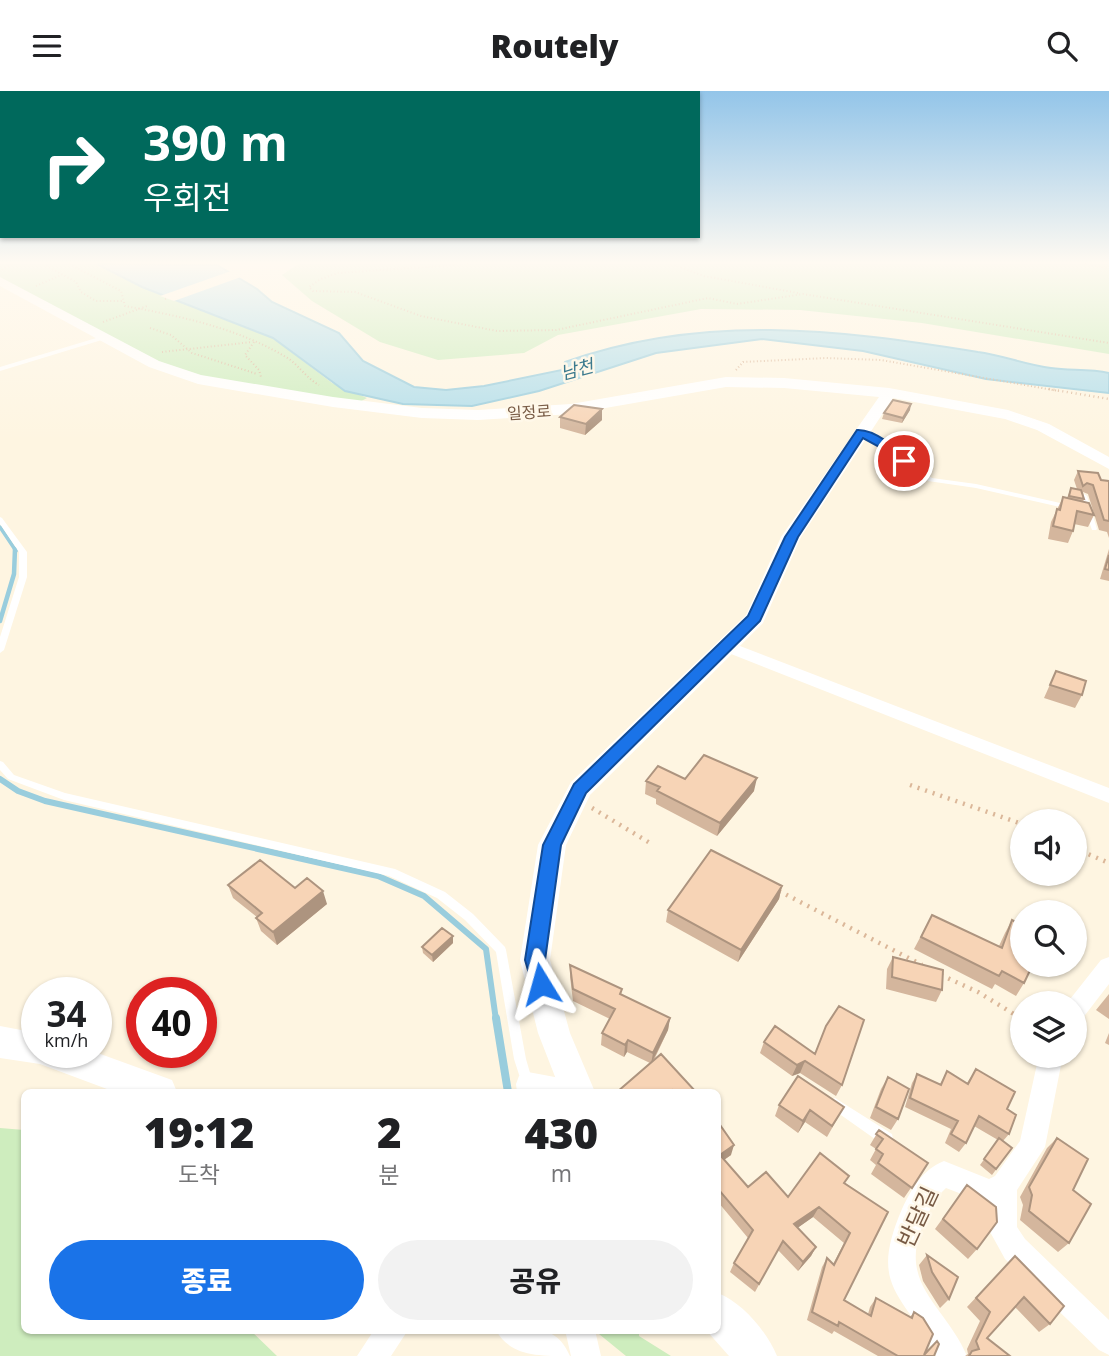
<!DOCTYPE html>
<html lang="ko">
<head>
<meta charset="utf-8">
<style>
  :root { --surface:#fff; --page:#f2f2f2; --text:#202124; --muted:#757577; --accent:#1a73e8 }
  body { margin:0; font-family:"Open Sans","Noto Sans KR",sans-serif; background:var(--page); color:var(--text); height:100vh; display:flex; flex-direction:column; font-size:26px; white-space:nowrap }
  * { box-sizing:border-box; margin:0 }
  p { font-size:23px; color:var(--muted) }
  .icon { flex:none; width:38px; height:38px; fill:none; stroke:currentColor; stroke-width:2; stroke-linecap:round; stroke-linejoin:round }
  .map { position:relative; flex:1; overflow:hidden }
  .drawer { position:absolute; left:21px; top:998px; width:700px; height:245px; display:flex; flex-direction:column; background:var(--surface); border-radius:10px; box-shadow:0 2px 5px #0004 }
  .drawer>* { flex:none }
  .guide { position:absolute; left:0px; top:0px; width:700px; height:147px; box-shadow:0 2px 5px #0004; background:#00695c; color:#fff; overflow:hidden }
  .tools { position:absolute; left:1010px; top:718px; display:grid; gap:14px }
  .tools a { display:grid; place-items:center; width:77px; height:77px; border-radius:50%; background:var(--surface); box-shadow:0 2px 5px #0004; font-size:35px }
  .speed { position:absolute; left:21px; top:886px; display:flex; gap:14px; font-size:35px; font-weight:700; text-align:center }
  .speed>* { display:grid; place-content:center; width:91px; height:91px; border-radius:50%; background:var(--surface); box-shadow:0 2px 5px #0004; line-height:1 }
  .speed small { font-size:18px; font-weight:400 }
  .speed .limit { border:10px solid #d22; background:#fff; color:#111 }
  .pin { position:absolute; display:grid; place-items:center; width:60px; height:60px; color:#fff; margin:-30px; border:4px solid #fff; border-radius:50%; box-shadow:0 2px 7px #0007 }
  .me { position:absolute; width:77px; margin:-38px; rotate:352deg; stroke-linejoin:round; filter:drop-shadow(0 0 5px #0008) }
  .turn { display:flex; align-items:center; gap:24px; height:147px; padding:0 28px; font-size:32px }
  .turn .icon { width:91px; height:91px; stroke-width:2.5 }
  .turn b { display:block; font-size:49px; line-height:60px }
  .eta { display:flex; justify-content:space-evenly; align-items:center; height:119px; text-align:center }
  .eta b { font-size:42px; font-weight:800; line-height:49px }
  .primary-button { display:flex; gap:14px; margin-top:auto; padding:14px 28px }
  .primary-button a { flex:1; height:80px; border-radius:42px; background:var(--accent); color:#fff; font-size:28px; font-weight:800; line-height:80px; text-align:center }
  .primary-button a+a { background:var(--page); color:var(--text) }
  header { display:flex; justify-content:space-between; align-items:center; height:91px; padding:0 28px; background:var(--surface); font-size:32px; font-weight:800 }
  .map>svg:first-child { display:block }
</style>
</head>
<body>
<header><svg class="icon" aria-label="menu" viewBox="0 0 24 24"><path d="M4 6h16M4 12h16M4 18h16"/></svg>Routely<svg class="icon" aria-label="search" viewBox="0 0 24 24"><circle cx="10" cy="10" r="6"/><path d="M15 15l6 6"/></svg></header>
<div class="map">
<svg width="1109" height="1265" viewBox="0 0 1109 1265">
  <rect width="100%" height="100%" fill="#fef5e1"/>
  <path fill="#ceedbe" d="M0,173h97l45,23 131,51 59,45 35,15 -13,7 -156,-26 -44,-15 -154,-83z
    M298,173h811v90l-187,-31 -122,-13 -99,-1 -143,26 -34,18 -86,7 -58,-18 -68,-41 -30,-26z
    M0,1037l24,2v200h226l27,26h-277z
    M598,1239h41v6l32,20h-45l-27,-22z"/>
  <path fill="#b3deea" stroke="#99cddd" stroke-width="2" d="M97,173l120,1 40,24 15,13 67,31 24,28 51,26 32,3 38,-4 78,-16 3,-8c137,-49 273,-33 413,-10 24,3 48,13 73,16 19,3 38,0 58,5v20l-123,-14 -123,-28 -101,-12 -106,14 -117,38 -67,15 -69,-2 -58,-13 -72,-53 -131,-51z"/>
  <path fill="#fef5e1" d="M234,179l7,7 -67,24 -14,-5z"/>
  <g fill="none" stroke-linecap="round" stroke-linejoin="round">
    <path stroke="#99cddd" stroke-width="3.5" d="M0,436l16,24"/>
    <path stroke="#99cddd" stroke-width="4.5" d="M0,530l14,-47 1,-25"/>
    <path stroke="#99cddd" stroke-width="6" d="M0,688l18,12 27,10 333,75 46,20 62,53 10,71"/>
    <path stroke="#99cddd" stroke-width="8" d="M496,927l12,74"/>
    <path stroke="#dbb799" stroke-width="2" stroke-dasharray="1 2.5" stroke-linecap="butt" d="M43,173l33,18 5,10 15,9h28
      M69,173l52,27 4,15c55,10 112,22 161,51 12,7 20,21 33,28
      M468,173l-130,9 -17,6 -12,8 4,4 42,1 66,24 76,15 59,-1 152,-32 29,6 66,-10 306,49
      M671,173l33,12 94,17
      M1085,173l24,4
      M2,179l10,-6
      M36,195l25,-11
      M165,208l3,-1
      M103,231l44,-16
      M150,237l21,7 21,18 65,21
      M254,251l-9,13 14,15 2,7
      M162,261l90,-10
      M736,279l7,-8 83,-4 55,2 178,31"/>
    <path stroke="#dbb799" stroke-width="2.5" stroke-dasharray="1 3.5" stroke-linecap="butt" d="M1049,298l60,10"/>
    <path stroke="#dbb799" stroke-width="4.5" stroke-dasharray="2 6" stroke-linecap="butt" d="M910,694l112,39
      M592,717l58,35
      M1074,757l35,15
      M779,800l143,74
      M941,884l37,17 44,27"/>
    <path fill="#fff" fill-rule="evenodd" d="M103,245l3,2 -1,1 -105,32v-4z
      M859,341h4l28,15 41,31 44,6 93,21 3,2 -3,2 -93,-21 -48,-7 -41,-32 -28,-15z
      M1084,403l3,2 10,33 -1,1h-4l-6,-17 -3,-2 2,-2 -4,-13z
      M0,426l2,1 25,34v25l-23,73 -4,3v-16l19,-60v-25l-19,-28z
      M0,670l3,1 11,13 51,18 330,76 50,23 28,22 32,33 1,3 20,109 7,24 -2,4 -4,2 -4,-2 -9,-28 -18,-107 -31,-32 -28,-22 -48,-22 -325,-76 -56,-21 -8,-9z
      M835,1007l57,36 1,5 -1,5 -5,1 -5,-1 -51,-36 -2,-4 2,-4z"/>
    <path fill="#fff" fill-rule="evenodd" d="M727,550l382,147v15l-388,-153 -2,-4 2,-4z
      M1109,866v27l-27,35 -8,3v-19h-7l34,-43z
      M1039,964h24l-18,92 -28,43v37l8,12 84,81v35l-10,-5 -94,-91 -16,-29 1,-25 -44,-17c-12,11 -19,27 -25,42 -21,56 26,78 46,126h-31c-33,-64 -68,-68 -34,-147 10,-21 20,-39 42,-48l45,18 6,-3 25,-35z
      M528,981l59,11 3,9h-73l-1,-8 3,-8z
      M374,1239h34l-17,26h-34z
      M565,1239h30l6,26h-30z"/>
    <path fill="#fff" fill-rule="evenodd" d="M0,186l159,84 42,14 132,22 89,11 56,2 93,-6 155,-27 58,1 105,10 119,22 41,14 60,33v12l-72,-39 -32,-11 -112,-21 -92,139 -38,86 -173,172 -24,50 -16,115 20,73 25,59h-34l-23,-59 -18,-73 18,-115 33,-63 175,-167 35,-78 98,-140 -95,-9 -58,-1 -155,27 -93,6 -56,-2 -89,-11 -135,-23 -49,-17 -149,-81z
      M0,935l37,7v19h58l77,28 5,12h-62l-75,-28 -40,-6z
      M718,1202c25,10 49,39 59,63h-48l-23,-26h12z
      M496,1239c32,0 59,-9 74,26 -33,0 -60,0 -74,-26z"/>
  </g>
  <path fill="#d4b69d" d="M602,318v11l-17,15 -25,-7v-11z
    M910,319l-8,13 -20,-4 2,-6z
    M1078,380l23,9 8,1v57l-2,-6 -8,-2 -11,-36 -5,-2 1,7 -1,3 11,13 -6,12 -14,-3 -1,7 -5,12 -20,-4 3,-17 12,-25 4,1 4,-10 6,1 -3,-9z
    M1109,458v32l-9,-2z
    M1056,580l26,24 -7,13 -31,-10z
    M685,688l69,12 -37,45 -61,-32v-5l-11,-5 1,-13z
    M228,794l67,3 32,16 -50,41 -16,-14 -5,-13 1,-1 -24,-19z
    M782,795l-3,13 -41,63 -72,-40 2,-12z
    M932,824l67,31 6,-13 7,-13 10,44h24l-7,11 -9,-5 -6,13 -8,13 -21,-12 -3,5 -78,-40z
    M453,845v7l-20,19 -10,-9 -1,-6z
    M893,866l49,33 -6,12 -50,-13 1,-20z
    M570,874l52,24 -1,6 49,23 -2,12 -14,30 42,32h-79l33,-29 -23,-11 -3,5 -23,-12 1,-12 8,-14 -37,-18 -3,-24z
    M1109,903v25l-13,-9z
    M1109,942v12l-4,-2z
    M764,951l51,12 27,31 -6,11 -36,-23 -8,3 -32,-23z
    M976,978l31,40 2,25 -6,7 9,7 -20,27 -12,-10 18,-25 -24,-14 -8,17 -7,9 -14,-9 6,-14 -46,-22 7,-24 5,-9 23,10 7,-13 20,12z
    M888,986l10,42 -7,11 -21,-12 11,-29z
    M779,1014l65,2 -17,30 -22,-15 -7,11 -23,-17z
    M718,1031l13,33 -7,5 24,27 40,10 61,-21 -4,7 43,29 -44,88 24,14 2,-7 6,-9 34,19 4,-5 11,40 12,-11 -3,15h-56l-44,-25 -2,3 -25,-14 15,-53 5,-9 6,6 11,-21 -31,-26 -16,11 19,19 -5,9 -13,15 -20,-21 -23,42 -25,-20 4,-9 14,-25 -30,-36z
    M879,1039l49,33 -24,35 -33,-24 5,-9 -6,-5 6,-11 -6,-4z
    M1057,1047l16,52 -4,53 -11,9 -38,-32 3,-15 -3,-8 27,-49z
    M967,1094l10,64 -9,10 -33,-30z
    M927,1164l22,44 -9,9 -17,-27 -4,-16z
    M1015,1165l35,68 -11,8 -24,-25 -28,31 23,18h-45l3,-2 -1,-5 13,-28 -13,-14z"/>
  <path fill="#ad947f" d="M911,313l-1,6 -8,13 1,-5z
    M602,318v11l-17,15 1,-11z
    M757,687l-3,13 -37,45 3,-13z
    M782,795l-3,13 -41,63 3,-12z
    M323,800l4,13 -50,41 -4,-13z
    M453,845v7l-20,19 -1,-7z
    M670,927l-2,12 -17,34 2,-11z
    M628,949l-1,12 -3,5 1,-12z
    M805,970l-5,12 -8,3 5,-11z
    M810,1019l-5,12 -7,11 5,-12z
    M734,1054l-3,10 -13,9 2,-9z
    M819,1116l-6,10 -24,17 5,-10z
    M816,1156l-5,9 -13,15 5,-9z"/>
  <path fill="#f7d4b6" stroke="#ad947f" stroke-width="2" d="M893,309l18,4 -8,14 -19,-5z
    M574,314l28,4 -16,15 -26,-7z
    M1078,380l20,2 3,7 8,1v40l-5,-1 -11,-35 -6,-2 -4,3z
    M1071,397l10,2 3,9 -15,-3z
    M1063,406l26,6 5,12 -17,-4 -4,20 -20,-5 4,-17 3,1z
    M1109,464v15l-4,-1z
    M1056,580l30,10 -4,14 -32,-10z
    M704,664l53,23 -37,45 -63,-32 3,-4 -14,-6 12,-15 27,13z
    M711,759l71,36 -41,64 -73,-40z
    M260,769l35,28 12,-10 16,13 -50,41 -17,-14 6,-5 -34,-28z
    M932,824l70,33 10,-28 10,5v39h11l-9,19 -22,-12 -3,5 -78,-39z
    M442,837l11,8 -21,19 -10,-8z
    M893,866l50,13 -1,20 -50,-13z
    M570,874l52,24 -2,5 50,24 -17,35 -25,-13 -3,5 -23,-12 13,-24 -42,-20z
    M839,915l25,14 -22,65 -37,-24 -8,4 -33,-23 11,-16 40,28 11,-28z
    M661,963l35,38h-22l-2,-2 -3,2h-52z
    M976,978l39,23 -8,17 9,6 -7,19 -30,-18 -13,27 -15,-9 7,-13 -48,-23 7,-24 24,11 6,-14 21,13z
    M798,985l46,31 -12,19 -22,-16 -7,11 -24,-16z
    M888,986l21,12 -11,30 -22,-12z
    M718,1031l16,23 -14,10 28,32 18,-15 22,25 32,-44 29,23 -5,7 44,29 -44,88 27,16 5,-18 36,20 2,-6 9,6 10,16 -9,21 13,-14 2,3 -5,12h-36l-59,-34 -1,4 -26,-14 15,-54 7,7 16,-32 -31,-26 -25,17 22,23 -13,15 -20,-21 -24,43 -25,-21 19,-33 -35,-41z
    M879,1039l49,33 -16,25 -34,-25 5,-9 -7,-5 7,-10 -7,-5z
    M999,1047l13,10 -16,21 -12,-10z
    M1057,1047l31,21 -15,31 18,14 -22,39 -40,-32 3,-16 -3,-8z
    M967,1094l29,22 1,15 -20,27 -34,-30z
    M927,1164l31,22 -9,22 -17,-27z
    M1015,1165l49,50 -14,18 -26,-27 -37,41 23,18h-41l3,-5 7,-2 -3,-8 14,-29 -14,-14z"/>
  <linearGradient id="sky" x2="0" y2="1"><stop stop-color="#93c5e9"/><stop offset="0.49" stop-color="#fffaf2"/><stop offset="1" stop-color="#fffaf2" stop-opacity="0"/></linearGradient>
  <rect width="1109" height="350" fill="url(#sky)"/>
  <path fill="#1a73e8" stroke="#114b97" stroke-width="2" d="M857,339c18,-1 41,19 52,31l-9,3 -15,-14 -22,-12 -65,99 -38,84 -174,172 -25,52 -16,115 7,24 -3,7 -8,2 -7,-2 -9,-31 18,-115 31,-61 174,-168 37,-79z"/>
  <g text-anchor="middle" stroke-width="5" stroke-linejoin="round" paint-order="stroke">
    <g font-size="16" fill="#785b45" stroke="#fff8e9">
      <text transform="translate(529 321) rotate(-4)" y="6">일정로</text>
    </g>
    <g font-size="18" font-style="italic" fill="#3c7a8e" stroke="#fff8e9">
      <text transform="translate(577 279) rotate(-15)" y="6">남천</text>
    </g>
    <g font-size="23" fill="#785b45" stroke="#fff8e9">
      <text transform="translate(918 1126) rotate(-65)" y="8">반달길</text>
    </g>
  </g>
</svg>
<div class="tools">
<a><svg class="icon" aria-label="sound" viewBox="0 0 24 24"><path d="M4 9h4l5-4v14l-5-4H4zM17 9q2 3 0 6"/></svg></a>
<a><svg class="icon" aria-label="search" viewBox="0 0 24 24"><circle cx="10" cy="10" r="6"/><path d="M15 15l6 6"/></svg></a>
<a><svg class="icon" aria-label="layers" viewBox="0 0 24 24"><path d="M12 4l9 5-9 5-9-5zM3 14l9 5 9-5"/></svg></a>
</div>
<div class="speed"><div>34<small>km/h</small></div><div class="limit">40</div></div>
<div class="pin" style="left:904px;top:370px;background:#d93025"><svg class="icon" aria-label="arrive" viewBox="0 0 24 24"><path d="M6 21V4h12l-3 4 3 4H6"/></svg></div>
<svg class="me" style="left:541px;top:893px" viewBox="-20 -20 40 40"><path d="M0-17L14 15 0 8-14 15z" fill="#1a73e8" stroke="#fff" stroke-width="4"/></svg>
<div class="guide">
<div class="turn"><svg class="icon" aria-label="right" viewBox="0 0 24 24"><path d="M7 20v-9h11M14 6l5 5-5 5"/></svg><div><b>390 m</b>우회전</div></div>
</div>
<section class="drawer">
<div class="eta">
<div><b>19:12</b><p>도착</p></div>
<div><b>2</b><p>분</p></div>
<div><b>430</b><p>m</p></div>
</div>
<div class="primary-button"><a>종료</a><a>공유</a></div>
</section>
</div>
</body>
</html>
